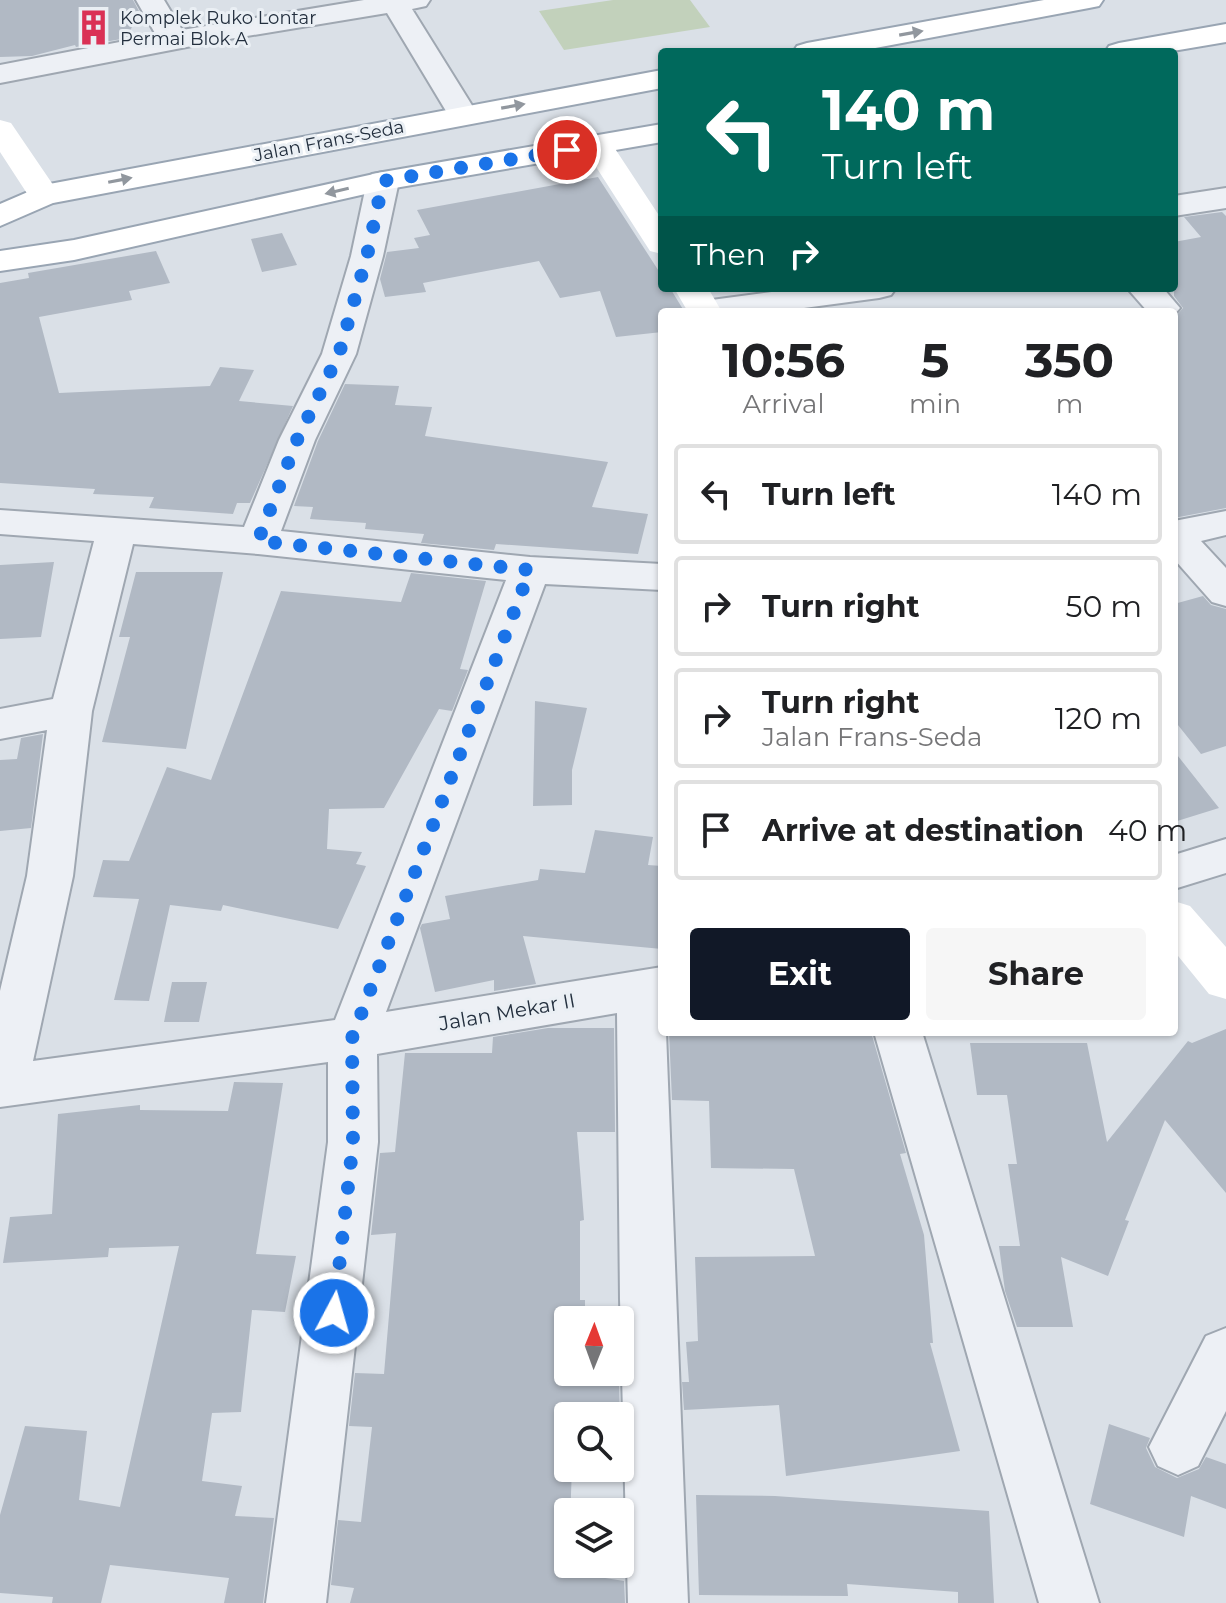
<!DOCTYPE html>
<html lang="en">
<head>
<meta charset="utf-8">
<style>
  :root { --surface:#fff; --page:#f6f6f6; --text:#202124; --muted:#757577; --line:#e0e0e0; --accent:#111827 }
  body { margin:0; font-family:Montserrat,sans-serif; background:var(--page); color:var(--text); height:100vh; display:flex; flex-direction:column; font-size:30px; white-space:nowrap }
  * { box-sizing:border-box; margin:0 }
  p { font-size:26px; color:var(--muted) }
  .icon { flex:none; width:44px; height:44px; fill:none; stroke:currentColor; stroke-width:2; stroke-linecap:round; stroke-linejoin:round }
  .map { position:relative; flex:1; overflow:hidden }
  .panel { position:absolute; left:658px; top:308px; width:520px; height:728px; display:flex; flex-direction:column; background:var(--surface); border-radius:8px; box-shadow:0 2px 6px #0004 }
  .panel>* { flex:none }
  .top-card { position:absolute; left:658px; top:48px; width:520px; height:244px; border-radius:8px; box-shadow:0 2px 6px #0004; background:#00695c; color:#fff; overflow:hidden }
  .needle { width:52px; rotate:1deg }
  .controls { position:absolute; left:554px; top:1306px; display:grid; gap:16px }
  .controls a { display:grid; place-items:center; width:80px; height:80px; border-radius:8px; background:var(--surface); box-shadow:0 2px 6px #0004; font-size:40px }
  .pin { position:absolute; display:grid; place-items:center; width:68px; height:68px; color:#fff; margin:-34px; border:4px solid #fff; border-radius:50%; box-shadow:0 2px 8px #0007 }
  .me { position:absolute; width:88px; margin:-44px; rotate:6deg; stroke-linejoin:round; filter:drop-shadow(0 0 6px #0008) }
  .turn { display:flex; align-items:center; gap:28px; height:168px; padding:0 32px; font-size:36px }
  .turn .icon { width:104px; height:104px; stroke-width:2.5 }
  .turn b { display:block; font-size:56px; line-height:68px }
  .then { display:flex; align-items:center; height:76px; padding:0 32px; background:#0003; gap:16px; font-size:30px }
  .eta { display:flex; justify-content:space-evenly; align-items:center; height:136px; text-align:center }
  .eta b { font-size:48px; font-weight:700; line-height:56px }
  .action { display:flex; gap:16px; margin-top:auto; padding:16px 32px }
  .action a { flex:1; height:92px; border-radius:8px; background:var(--accent); color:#fff; font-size:32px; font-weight:700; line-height:92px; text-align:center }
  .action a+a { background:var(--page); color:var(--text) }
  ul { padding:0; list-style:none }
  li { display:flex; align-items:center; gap:24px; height:100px; margin:0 16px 12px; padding:0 16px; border:4px solid var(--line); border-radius:8px }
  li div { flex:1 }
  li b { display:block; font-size:30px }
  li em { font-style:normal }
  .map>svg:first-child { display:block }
</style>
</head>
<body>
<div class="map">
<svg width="1226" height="1603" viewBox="0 0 1226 1603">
  <rect width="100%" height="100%" fill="#dae0e7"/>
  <path fill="#c2d1bb" d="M613,0h77l20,27 -146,23 -25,-39z"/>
  <path fill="#b1b9c4" d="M0,0h133l6,11 -12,27 -51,9 -1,-2 -43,11 -32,1z
    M598,177l64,99v12h8l14,23 -22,1v20l-46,5 -16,-46 -40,7 -21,-37 -116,22 3,9 -41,5 -5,-18 7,-27 32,-4 -5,-10 16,-3 -13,-25z
    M1222,212l4,4v292l-52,10v-200l9,-10 -9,-12v-54l27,-5 -17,-20z
    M282,233l15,32 -35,7 -11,-33z
    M156,251l14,32 -41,8 3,9 -93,17 20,76 151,-7 10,-19 34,3 -15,31 54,5 -43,97h-13l-4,11 -84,-6 5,-11 -61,-3 2,-5 -95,-6v-200l29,-5 -1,-5z
    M345,384l54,2 -4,19 37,2 -7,29 183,26 -16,45 56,7 -10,40 -142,-10 -2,6 -73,-7 3,-9 -59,-5 1,-6 -56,-4 3,-12 -19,-1 24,-65z
    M54,562l-13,75 -41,2v-74z
    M136,572h87l-37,177 -84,-7 28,-105h-11z
    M411,573l75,8 -26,88 8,1 -16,41 -13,-2 -55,99 -55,1 -2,40 35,3 -6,12 10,2 -28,63 -115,-24 -2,6 -51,-6 -21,96 -35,-1 25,-101 -46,-2 10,-37 26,1 38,-94 44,13 70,-189 120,11z
    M1203,596l8,9 15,4v137l-25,8 -27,-34v-116z
    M535,701l52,7 -15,62v35l-39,1z
    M43,734l-12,94 -31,3v-71l17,-1 4,-21z
    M1174,751l45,57 -45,14z
    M595,830l58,7 -5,28 14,1v83l-139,-13 13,48 -42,7v-11l-59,12 -15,-64 2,-4 28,-5 -5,-23 93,-16 2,-11 45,4z
    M172,982h35l-8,40h-35z
    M548,1028h66l1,104h-38l7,88 -4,1v79h5v20h-17v52h17v8l34,1 1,40v-5h-52v52h4l-4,104 56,9 1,22h-275l4,-15 -23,-3 7,-65 23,2 11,-95 -23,-1 6,-53 29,1 12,-141 -25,2 9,-82 15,-1 10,-99h87l1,-16z
    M1226,1029v164l-61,-73 -40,100 4,1 -21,55 -47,-19 12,70h-56l-12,-36 -6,-45h21l-12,-82h9l-10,-69h-30l-7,-52h117l20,99 81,-101 4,2z
    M669,1032h202l35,121 -6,1 24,81 9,108h-3l30,108 -174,25 -7,-71 -95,5 -2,-28h7l-3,-40 12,-1 -3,-84 120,-1 -21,-87 -83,-1 -2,-67 -37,-1z
    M234,1082l49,1 -27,171 40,2 -11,56 -33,-2 -11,102 -29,1 -10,68 40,5 -7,30 39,2 -11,85h-39l5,-25 -119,-13 -9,38h-49l1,-6 -53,-4v-78l25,-89 62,5 -8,69 41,7 59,-261 -70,2 -1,9 -105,6 7,-46 42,-3 6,-100 82,-9v5l88,1z
    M1109,1424l41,14 -4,10 9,19 22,11 22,-9 7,-12 20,7v45l-35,-13 -7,41 -94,-33z
    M696,1495l79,1 214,15 5,92h-36v-11l-111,-8 1,12 -149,-1z"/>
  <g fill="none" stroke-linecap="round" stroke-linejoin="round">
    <defs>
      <path id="street" d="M136,0h28l18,30 182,-30h66l-4,6 -14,3 66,106 -4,6 -11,3 -11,-3 -65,-108 -164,27 -223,43v-18l156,-30z
        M383,172l11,2 5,7 -16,75 -27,98 -41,86 -34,91 249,26 132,7v26l-117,-6 -159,428 276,-45v65h4l22,571h-60l-8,-304 -3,-286 -240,41 1,88 -52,461h-60l62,-461v-80l-328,45v-116l27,-115 20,-146 -47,9v-30l53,-10 41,-158 -94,-7v-24l244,17 35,-87 43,-86 29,-98 16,-75 5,-7zM133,544l125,10 248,26 -171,440 -302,41 40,-185 19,-165z
        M1226,188v20l-52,8v-20z
        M802,288h94l-5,7 -12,3 -105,14 -87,-1 5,-7 12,-3z
        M1127,288h36l17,20 -6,7v-3h-26z
        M1226,511v24l-25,6 25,27v38l-14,-4 -38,-43v-38z
        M1226,839v34l-52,16v-34z
        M874,1032h48l177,571h-60z
        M1226,1328v83l-28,55 -20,9 -20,-9 -9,-19 57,-111z"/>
      <path id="primary" d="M1044,0h59l-4,6 -10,2 -235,44h-61l4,-6 10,-3z
        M1226,24v18l-59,10h-62l4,-6 10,-3z
        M662,70v18l-609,115 -53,23v-22l44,-19z
        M662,124v18l-279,48 -309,70 -74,11v-20l74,-11 309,-68z"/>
    </defs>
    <use href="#street" stroke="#9fa7b1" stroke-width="4"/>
    <use href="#primary" stroke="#99a5b3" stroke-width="4"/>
    <use href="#street" fill="#edf0f5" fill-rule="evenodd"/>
    <path fill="#fff" fill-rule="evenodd" d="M0,120l11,3 49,72 -5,7 -11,3 -11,-3 -5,-7 -28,-43z
      M597,136l11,2 54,82v34l-12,-3 -68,-106 4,-7z
      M674,288h34l14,24h-34z
      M1174,901l16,5 36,41v52l-17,-5 -35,-43z"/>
    <use href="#primary" fill="#fff" fill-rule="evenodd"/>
  </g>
  <defs><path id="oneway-solid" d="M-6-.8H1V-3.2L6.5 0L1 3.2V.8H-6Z" transform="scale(2)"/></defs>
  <g fill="#91979e">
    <use href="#oneway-solid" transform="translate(911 33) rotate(-10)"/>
    <use href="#oneway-solid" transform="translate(513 106) rotate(-10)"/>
    <use href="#oneway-solid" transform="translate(120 180) rotate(-11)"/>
    <use href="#oneway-solid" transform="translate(337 191) rotate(167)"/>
  </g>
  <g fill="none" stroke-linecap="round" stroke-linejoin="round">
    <path stroke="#1a73e8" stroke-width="14" stroke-dasharray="0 25.2" d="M334,1313l19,-171 -1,-104 178,-468 -272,-29 39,-101 42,-86 28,-98 16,-75 184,-31"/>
  </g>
  <defs>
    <symbol id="building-bare" viewBox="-9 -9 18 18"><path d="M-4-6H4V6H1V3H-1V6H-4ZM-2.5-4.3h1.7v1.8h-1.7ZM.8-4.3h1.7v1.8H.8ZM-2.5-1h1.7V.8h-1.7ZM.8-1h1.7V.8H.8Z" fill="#da3155" stroke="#eaeff4" stroke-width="2.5" paint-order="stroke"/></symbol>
  </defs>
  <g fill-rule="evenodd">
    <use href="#building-bare" x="68" y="2" width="51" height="51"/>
  </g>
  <g text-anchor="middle" stroke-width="6" stroke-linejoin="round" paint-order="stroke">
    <g font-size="18" fill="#232f3e" stroke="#eaeff4" text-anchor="start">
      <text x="120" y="24">Komplek Ruko Lontar<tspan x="120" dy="21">Permai Blok A</tspan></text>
    </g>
    <g font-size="18" fill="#232f3e" stroke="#eaeff4">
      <text transform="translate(329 141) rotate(-11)" y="6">Jalan Frans-Seda</text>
    </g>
    <g font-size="20" fill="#232f3e" stroke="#eaeff4">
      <text transform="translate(507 1012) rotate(-10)" y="7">Jalan Mekar II</text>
    </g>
  </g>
</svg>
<div class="controls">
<a><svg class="needle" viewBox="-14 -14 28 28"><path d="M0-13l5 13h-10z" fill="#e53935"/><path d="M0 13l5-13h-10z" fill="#757577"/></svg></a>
<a><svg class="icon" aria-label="search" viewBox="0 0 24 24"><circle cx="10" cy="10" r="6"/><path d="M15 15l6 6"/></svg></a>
<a><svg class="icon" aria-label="layers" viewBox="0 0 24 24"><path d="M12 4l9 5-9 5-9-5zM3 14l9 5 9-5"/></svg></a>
</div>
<div class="pin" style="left:567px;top:150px;background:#d93025"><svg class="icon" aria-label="arrive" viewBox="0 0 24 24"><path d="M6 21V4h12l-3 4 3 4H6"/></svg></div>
<svg class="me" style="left:334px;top:1313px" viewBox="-20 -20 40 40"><circle r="17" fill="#1a73e8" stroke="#fff" stroke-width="3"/><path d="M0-11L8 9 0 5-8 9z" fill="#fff"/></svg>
<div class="top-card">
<div class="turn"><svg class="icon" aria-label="left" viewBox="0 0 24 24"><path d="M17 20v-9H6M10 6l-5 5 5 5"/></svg><div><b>140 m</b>Turn left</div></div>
<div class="then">Then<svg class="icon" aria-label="right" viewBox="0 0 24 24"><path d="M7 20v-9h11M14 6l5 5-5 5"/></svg></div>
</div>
<section class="panel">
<div class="eta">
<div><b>10:56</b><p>Arrival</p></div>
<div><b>5</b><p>min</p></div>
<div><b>350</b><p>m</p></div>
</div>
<ul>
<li><svg class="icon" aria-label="left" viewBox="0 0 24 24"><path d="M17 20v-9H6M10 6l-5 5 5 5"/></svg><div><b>Turn left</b></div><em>140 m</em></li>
<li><svg class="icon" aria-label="right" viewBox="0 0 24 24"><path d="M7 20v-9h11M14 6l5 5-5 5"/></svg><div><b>Turn right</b></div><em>50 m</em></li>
<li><svg class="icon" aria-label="right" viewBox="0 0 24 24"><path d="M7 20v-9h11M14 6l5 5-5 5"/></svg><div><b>Turn right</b><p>Jalan Frans-Seda</p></div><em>120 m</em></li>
<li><svg class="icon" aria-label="arrive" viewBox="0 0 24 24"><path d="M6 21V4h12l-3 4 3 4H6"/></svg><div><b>Arrive at destination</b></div><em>40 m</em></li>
</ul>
<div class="action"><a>Exit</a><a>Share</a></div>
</section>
</div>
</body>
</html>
